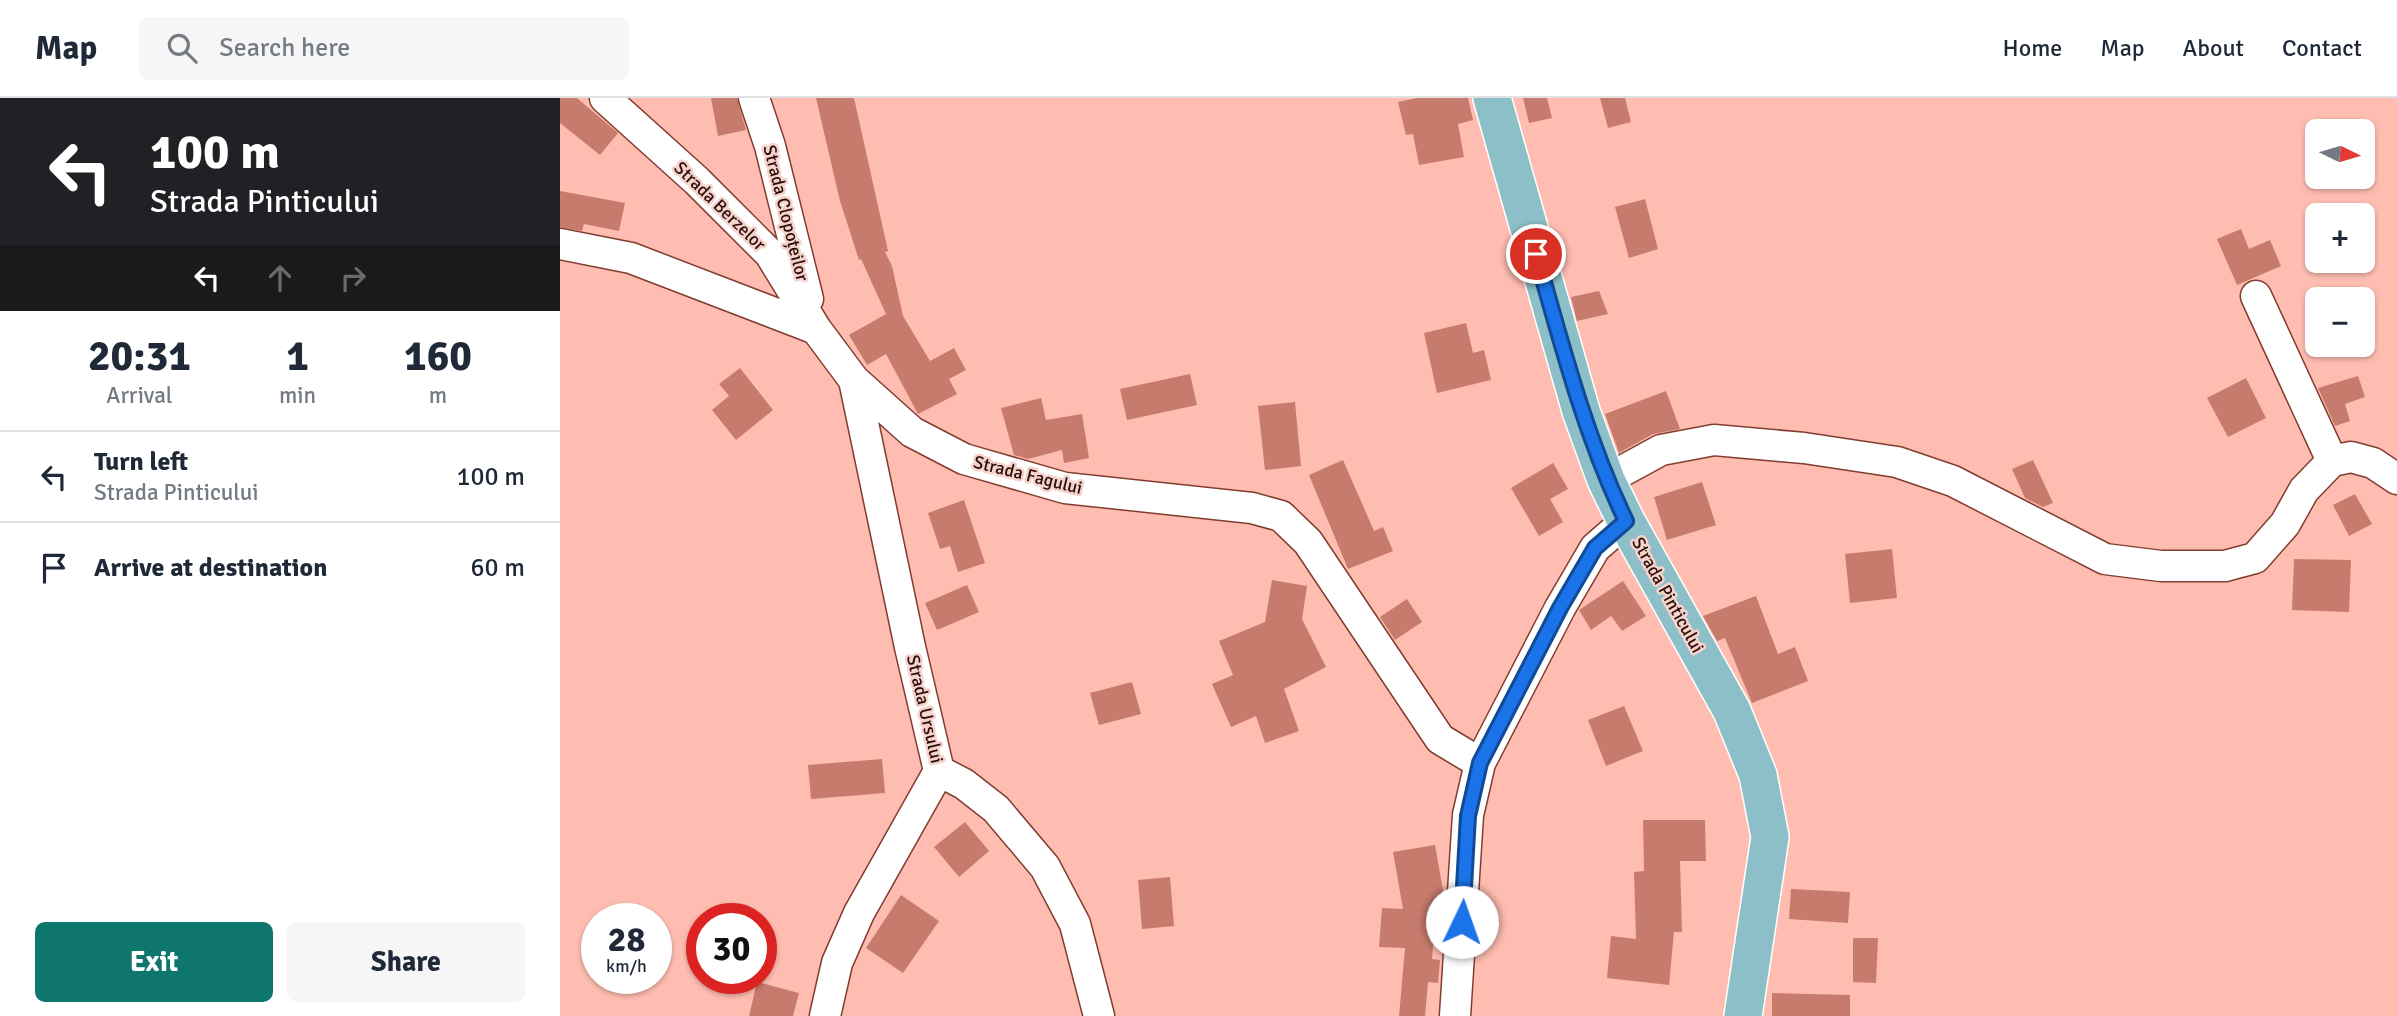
<!DOCTYPE html>
<html lang="en">
<head>
<meta charset="utf-8">
<style>
  :root { --surface:#fff; --page:#f6f6f7; --text:#1f2937; --muted:#747a83; --line:#e0e1e3; --accent:#0f766e }
  body { margin:0; font-family:Signika,sans-serif; background:var(--page); color:var(--text); height:100vh; display:flex; flex-direction:column; font-size:26px; white-space:nowrap }
  * { box-sizing:border-box; margin:0 }
  p { font-size:23px; color:var(--muted) }
  .icon { flex:none; width:38px; height:38px; fill:none; stroke:currentColor; stroke-width:2; stroke-linecap:round; stroke-linejoin:round }
  .map { position:relative; flex:1; overflow:hidden }
  .sheet { display:flex; flex-direction:column; background:var(--surface); width:560px }
  .sheet>* { flex:none }
  .guide { background:#202124; color:#fff; overflow:hidden }
  .needle { width:46px; rotate:95deg }
  .controls { position:absolute; left:1745px; top:21px; display:grid; gap:14px }
  .controls a { display:grid; place-items:center; width:70px; height:70px; border-radius:10px; background:var(--surface); box-shadow:0 2px 5px #0004; font-size:35px }
  .speed { position:absolute; left:21px; top:805px; display:flex; gap:14px; font-size:35px; font-weight:700; text-align:center }
  .speed>* { display:grid; place-content:center; width:91px; height:91px; border-radius:50%; background:var(--surface); box-shadow:0 2px 5px #0004; line-height:1 }
  .speed small { font-size:18px; font-weight:400 }
  .speed .limit { border:10px solid #d22; background:#fff; color:#111 }
  .pin { position:absolute; display:grid; place-items:center; width:60px; height:60px; color:#fff; margin:-30px; border:4px solid #fff; border-radius:50%; box-shadow:0 2px 7px #0007 }
  .me { position:absolute; width:77px; margin:-38px; rotate:3deg; stroke-linejoin:round; filter:drop-shadow(0 0 5px #0008) }
  .turn { display:flex; align-items:center; gap:24px; height:147px; padding:0 35px; font-size:32px }
  .turn .icon { width:91px; height:91px; stroke-width:2.5 }
  .turn b { display:block; font-size:49px; line-height:60px }
  .lanes { display:flex; align-items:center; height:66px; padding:0 35px; background:#0003; justify-content:center; gap:35px; direction:ltr }
  .lanes .off { opacity:.35 }
  .eta { display:flex; justify-content:space-evenly; align-items:center; height:119px; text-align:center }
  .eta b { font-size:42px; font-weight:700; line-height:49px }
  .cta { display:flex; gap:14px; margin-top:auto; padding:14px 35px }
  .cta a { flex:1; height:80px; border-radius:10px; background:var(--accent); color:#fff; font-size:28px; font-weight:700; line-height:80px; text-align:center }
  .cta a+a { background:var(--page); color:var(--text) }
  ul { padding:0; list-style:none }
  li { display:flex; align-items:center; gap:21px; height:91px; padding:0 35px; border-top:2px solid var(--line) }
  li div { flex:1 }
  li b { display:block; font-size:26px }
  li em { font-style:normal }
  header { display:flex; align-items:center; gap:42px; box-sizing:border-box; height:98px; padding:0 35px; background:var(--surface); border-bottom:2px solid var(--line) }
  header strong { font-size:33px }
  nav { display:flex; gap:38px; margin-inline-start:auto; font-size:24px }
  .search { width:490px; height:63px; background:var(--page); display:flex; align-items:center; gap:18px; box-sizing:border-box; padding:0 24px; border-radius:10px; color:var(--muted); font-size:26px }
  main { display:flex; flex:1; min-height:0 }
  .map>svg:first-child { display:block }
</style>
</head>
<body>
<header>
<strong>Map</strong>
<div class="search"><svg class="icon" aria-label="search" viewBox="0 0 24 24"><circle cx="10" cy="10" r="6"/><path d="M15 15l6 6"/></svg>Search here</div>
<nav><a>Home</a><a>Map</a><a>About</a><a>Contact</a></nav>
</header>
<main>
<section class="sheet">
<div class="guide">
<div class="turn"><svg class="icon" aria-label="left" viewBox="0 0 24 24"><path d="M17 20v-9H6M10 6l-5 5 5 5"/></svg><div><b>100 m</b>Strada Pinticului</div></div>
<div class="lanes"><svg class="icon" aria-label="left" viewBox="0 0 24 24"><path d="M17 20v-9H6M10 6l-5 5 5 5"/></svg><svg class="icon off" aria-label="ahead" viewBox="0 0 24 24"><path d="M12 20V5M6 11l6-6 6 6"/></svg><svg class="icon off" aria-label="right" viewBox="0 0 24 24"><path d="M7 20v-9h11M14 6l5 5-5 5"/></svg></div>
</div>
<div class="eta">
<div><b>20:31</b><p>Arrival</p></div>
<div><b>1</b><p>min</p></div>
<div><b>160</b><p>m</p></div>
</div>
<ul>
<li><svg class="icon" aria-label="left" viewBox="0 0 24 24"><path d="M17 20v-9H6M10 6l-5 5 5 5"/></svg><div><b>Turn left</b><p>Strada Pinticului</p></div><em>100 m</em></li>
<li><svg class="icon" aria-label="arrive" viewBox="0 0 24 24"><path d="M6 21V4h12l-3 4 3 4H6"/></svg><div><b>Arrive at destination</b></div><em>60 m</em></li>
</ul>
<div class="cta"><a>Exit</a><a>Share</a></div>
</section>
<div class="map">
<svg width="1837" height="918" viewBox="0 0 1837 918">
  <rect width="100%" height="100%" fill="#febdb0"/>
  <path fill="#c77b6d" d="M0,0h17l41,35 -18,22 -40,-32z
    M151,0h26l9,32 -28,6z
    M256,0h38l34,153 -3,1 7,14 11,50 27,45 24,-13 12,22 -17,9 8,15 -39,20 -32,-60 -19,11 -18,-30 37,-21 -25,-55 -2,1 -19,-59z
    M857,0h51l5,22 -15,4 6,33 -45,8 -6,-31 -7,1 -8,-33z
    M963,0h24l5,20 -23,5z
    M1040,0h25l6,24 -23,6z
    M0,93l65,12 -6,28 -35,-7 -2,7 -22,-4z
    M1085,101l13,50 -29,9 -14,-51z
    M1681,131l8,20 21,-9 11,26 -44,19 -20,-46z
    M1039,193l9,23 -31,7 -6,-24z
    M906,225l7,30 11,-3 7,30 -54,13 -13,-60z
    M180,270l33,42 -37,30 -24,-30 17,-14 -10,-12z
    M630,276l7,31 -70,15 -7,-31z
    M1798,278l7,21 -20,7 5,17 -15,5 -17,-38z
    M1686,280l20,40 -38,19 -21,-39z
    M1106,293l14,38 -27,5 -34,19 -14,-39z
    M481,300l5,22 36,-6 7,44 -25,5 -2,-13 -34,9 -14,-4 -13,-47z
    M735,304l6,64 -36,4 -7,-64z
    M783,362l31,71 9,-4 10,24 -45,18 -39,-94z
    M1473,362l20,43 -10,4 -18,-9 -13,-29z
    M993,365l15,26 -18,10 13,23 -24,14 -28,-48z
    M1142,384l14,43 -49,15 -13,-43z
    M1795,396l17,30 -23,12 -16,-31z
    M404,402l21,63 -27,9 -8,-26 -10,3 -12,-36z
    M1332,451l5,49 -47,5 -5,-49z
    M1734,461l57,1 -2,52 -57,-2z
    M712,482l35,6 -5,33 24,48 -42,22 15,42 -34,12 -9,-27 -25,11 -19,-43 21,-9 -14,-34 46,-19z
    M1063,483l23,35 -24,15 -11,-15 -20,14 -12,-20z
    M407,487l12,27 -42,18 -12,-27z
    M1196,498l22,58 17,-7 13,34 -56,22 -27,-65 -8,3 -14,-25z
    M847,501l15,23 -27,18 -15,-23z
    M572,584l9,32 -42,11 -9,-32z
    M1064,608l19,45 -37,15 -18,-46z
    M322,661l3,34 -74,6 -3,-34z
    M1083,722h62l1,41h-26l2,71h-8l-5,53 -62,-7 4,-42 25,3 -2,-67 10,-1z
    M405,724l24,29 -30,26 -25,-30z
    M875,747l9,51 -7,1 -5,62 8,1 -2,23 -10,-1 -3,34h-26l6,-68 -26,-1 3,-39 21,1 -10,-57z
    M610,779l4,49 -32,3 -4,-49z
    M1231,791l59,3 -2,31 -59,-4z
    M341,797l38,26 -36,52 -37,-25z
    M1293,840h25l-2,45 -23,-1z
    M197,884l42,11 -6,23h-44z
    M1212,895l78,2v21h-78z"/>
  <g fill="none" stroke-linecap="round" stroke-linejoin="round">
    <defs>
      <path id="minor" d="M45,0l92,83 73,73 46,75
        M194,0l16,48 38,153
        M0,146l71,14 185,71 38,51 58,52 52,27 101,29 187,20 29,8 27,26 132,197 40,24 -12,52 -13,201
        M1696,198l76,165
        M1046,382l55,-30 53,-10 90,8 93,14 56,19 152,78 56,7h64l30,-8 30,-34 19,-34 28,-29 19,-4 22,6 24,16
        M920,665l80,-155 35,-60 31,-27
        M379,673l25,13 32,25 49,58 30,57 24,92
        M265,918l12,-53 22,-50 80,-142 -29,-124 -56,-267"/>
      <path id="major" d="M932,0l89,313 25,69 20,41 106,190 26,64 12,62 -27,179"/>
    </defs>
    <use href="#minor" stroke="#823d31" stroke-width="33"/>
    <use href="#major" stroke="#fff" stroke-width="40"/>
    <use href="#minor" stroke="#fff" stroke-width="30"/>
    <use href="#major" stroke="#8dbfc8" stroke-width="37"/>
  </g>
  <g fill="none" stroke-linecap="round" stroke-linejoin="round">
    <defs>
      <path id="route" d="M902,824l6,-106 12,-53 80,-155 35,-60 31,-27c-41,-85 -64,-176 -90,-267"/>
    </defs>
    <use href="#route" stroke="#114b97" stroke-width="18"/>
    <use href="#route" stroke="#1a73e8" stroke-width="12"/>
  </g>
  <g text-anchor="middle" stroke-width="5" stroke-linejoin="round" paint-order="stroke">
    <g font-size="18" fill="#2b0e0a" stroke="#f5d3cc">
      <text transform="translate(160 108) rotate(44)" y="6">Strada Berzelor</text>
      <text transform="translate(226 115) rotate(76)" y="6">Strada Clopoțeilor</text>
      <text transform="translate(468 377) rotate(14)" y="6">Strada Fagului</text>
      <text transform="translate(1108 497) rotate(61)" y="6">Strada Pinticului</text>
      <text transform="translate(365 611) rotate(77)" y="6">Strada Ursului</text>
    </g>
  </g>
</svg>
<div class="controls">
<a><svg class="needle" viewBox="-14 -14 28 28"><path d="M0-13l5 13h-10z" fill="#e53935"/><path d="M0 13l5-13h-10z" fill="#747a83"/></svg></a>
<a>+</a>
<a>−</a>
</div>
<div class="speed"><div>28<small>km/h</small></div><div class="limit">30</div></div>
<div class="pin" style="left:976px;top:156px;background:#d93025"><svg class="icon" aria-label="arrive" viewBox="0 0 24 24"><path d="M6 21V4h12l-3 4 3 4H6"/></svg></div>
<svg class="me" style="left:902px;top:824px" viewBox="-20 -20 40 40"><circle r="19" fill="#fff"/><path d="M0-13L10 11 0 6-10 11z" fill="#1a73e8"/></svg>
</div>
</main>
</body>
</html>
